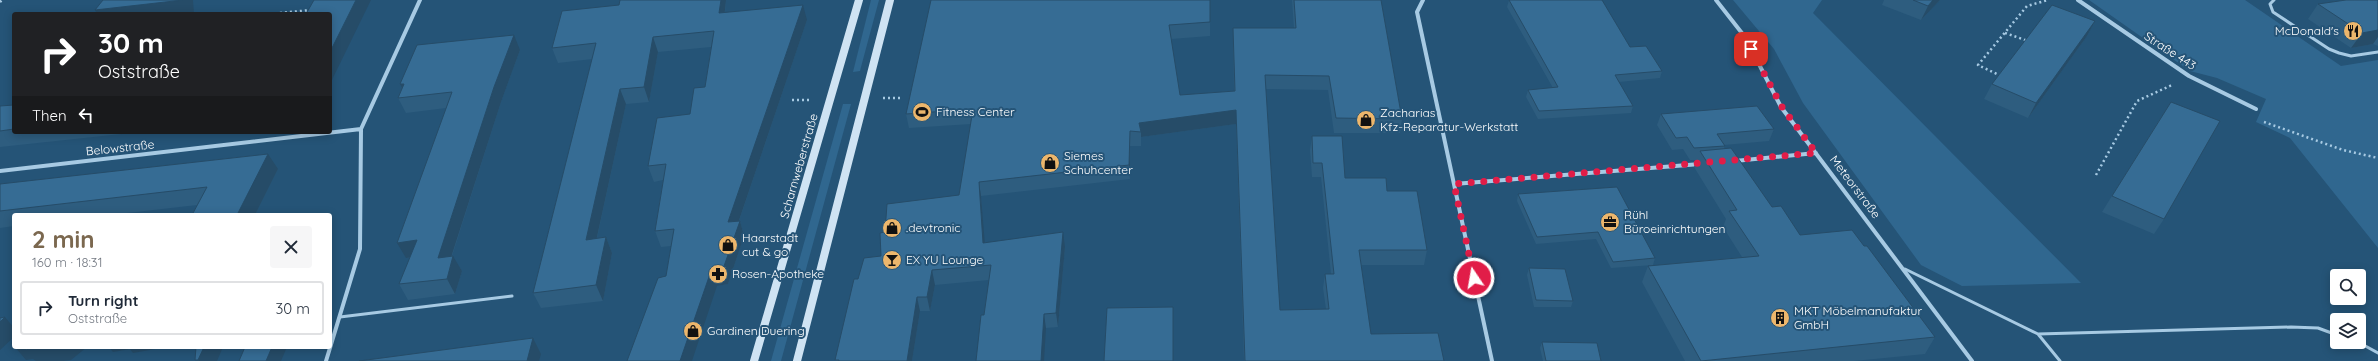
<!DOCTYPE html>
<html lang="en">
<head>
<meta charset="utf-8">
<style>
  :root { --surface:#fff; --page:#f6f6f7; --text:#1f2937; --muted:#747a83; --line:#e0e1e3; --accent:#7b684f }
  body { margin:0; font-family:Quicksand,sans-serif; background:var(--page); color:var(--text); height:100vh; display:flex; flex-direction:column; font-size:15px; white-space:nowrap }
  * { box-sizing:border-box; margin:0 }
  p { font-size:13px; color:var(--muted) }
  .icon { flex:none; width:22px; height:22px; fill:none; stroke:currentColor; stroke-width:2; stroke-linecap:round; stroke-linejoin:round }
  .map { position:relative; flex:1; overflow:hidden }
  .drawer { position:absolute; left:12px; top:213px; width:320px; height:136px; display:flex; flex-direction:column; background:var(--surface); border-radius:4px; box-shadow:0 2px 10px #0003 }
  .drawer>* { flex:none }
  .banner { position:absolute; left:12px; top:12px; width:320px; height:122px; border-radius:4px; box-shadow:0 2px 10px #0003; background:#202124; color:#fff; overflow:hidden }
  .controls { position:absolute; left:2330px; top:269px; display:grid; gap:8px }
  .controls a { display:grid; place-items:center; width:36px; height:36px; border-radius:4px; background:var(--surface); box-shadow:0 2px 10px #0003; font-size:20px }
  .pin { position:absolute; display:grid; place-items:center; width:34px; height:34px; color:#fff; margin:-17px; border-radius:8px; box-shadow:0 2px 6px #0006 }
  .me { position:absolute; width:44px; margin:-22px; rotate:348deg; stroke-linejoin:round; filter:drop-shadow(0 0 3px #0008) }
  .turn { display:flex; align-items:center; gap:14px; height:84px; padding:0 20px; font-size:18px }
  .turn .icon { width:52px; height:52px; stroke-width:2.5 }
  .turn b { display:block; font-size:28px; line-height:34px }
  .then { display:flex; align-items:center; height:38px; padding:0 20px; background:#0003; gap:8px; font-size:15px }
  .round { display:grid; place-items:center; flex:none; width:42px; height:42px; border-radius:4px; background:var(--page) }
  .headline { display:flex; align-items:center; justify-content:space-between; height:68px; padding:0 20px }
  h1 { font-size:24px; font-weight:800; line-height:30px; color:var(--accent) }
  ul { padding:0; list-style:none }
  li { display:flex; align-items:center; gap:12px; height:54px; margin:0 8px 6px; padding:0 12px; border:2px solid var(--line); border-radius:4px }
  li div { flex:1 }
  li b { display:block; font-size:15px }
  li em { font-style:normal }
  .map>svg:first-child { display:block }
</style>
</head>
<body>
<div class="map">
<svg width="2378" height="361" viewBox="0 0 2378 361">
  <rect width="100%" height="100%" fill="#255477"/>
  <path fill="#30678f" d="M871,0h8l-18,67 -1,4 -7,1z
    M1733,0h89l-9,13 268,270 -119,3 -41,-21 -118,-162 -29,-54z
    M2089,0h156l96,66 37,-6v188l-88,-110 -34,-16 10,-23 -49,-21 -27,-7z
    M843,104h8l-70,257h-10z"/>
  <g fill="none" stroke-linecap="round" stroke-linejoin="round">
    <path stroke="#a7cae3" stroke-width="2.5" stroke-dasharray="2 3" stroke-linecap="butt" d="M0,2l2,-2
      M270,14l41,-4
      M2005,33l23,8
      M2001,76l-23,-11 49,-59 21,-6
      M883,98h20
      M792,100h18
      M2264,122l79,28 35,8
      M2096,175l41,-74 35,-16"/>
    <path stroke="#a7cae3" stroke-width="3" d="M2274,0l-4,4 3,8 56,37 10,4 12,3 27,-4
      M1905,269l133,65 22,27
      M340,317l172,-21
      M2038,334l253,-7 27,1 19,7
      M2358,342l20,11"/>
    <path stroke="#a7cae3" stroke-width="4" d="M1423,0l-6,12 75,349
      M1716,0l29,37 36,70 191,254
      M2078,0l111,76 67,33
      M1735,161l81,-8
      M0,171l361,-42
      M1454,184l246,-20
      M326,361l34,-112 1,-120 59,-129"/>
    <path stroke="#cfe3f3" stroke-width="8" d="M754,361l105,-361
      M797,361l93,-361"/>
  </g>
  <path fill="#2e5d7f" d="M620,0h106l-1,13 82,7 -68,201h1l4,15 -16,48 -11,2 -51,-10 5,-30 -10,1 -6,-16 8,-51 -9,2 -6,-16 42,-52 15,-27 6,-40 -53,5 -9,50 -23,2 -29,134 9,-1 6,16 -9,48 -62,7 -8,-15 59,-234 -34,4 -6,-15 67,-43z
    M1210,0v36l-39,3 9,56 54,-4 -1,-49v-14h61l-2,-28h89l21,119 -2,14h-66l-6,-43 -62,-1 14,221 46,-1 -3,-21 2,-14h6l-10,-97h-9l-2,-27 2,-14 33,42 42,13 40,59 -3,15h-63l10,69 73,27h-200l-8,-237 -95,13v9h-11v33l-149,17 3,47 81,4 -7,80 -12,1 -62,-13 5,-35 -54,5 -5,26h-10l-8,50h-77l23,-82 23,-23 4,-24 74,-37 12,-71 -62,4 -3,-14z
    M1509,0l121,47 32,24 -2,7 -41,4 14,24 -2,7 -93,6 -12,-22 2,-7 25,-2 -46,-81z
    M1884,0h56l-19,20 -39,-15z
    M2378,0v46l-5,-2 -22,4 -43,-29 10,-15z
    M2095,21l-8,15 -59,82 -44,-19 8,-15z
    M520,50l-19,52 -49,154 10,15 -7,23 -47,6 -9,-16 11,-26h-4l40,-150 -40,5 -8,-15z
    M14,105v27h126l-140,15v-41z
    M1661,114l113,15 -5,12 -45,4 1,1 -1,2 48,59 28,28 64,11 71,91 -10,17 -71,7h-169l-43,-79 6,-16 94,-9 -19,-30 3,-8 -32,-52 2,-7h-6l-7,-11 -11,1 -15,-25z
    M2161,117l3,102 -10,15 -52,-22z
    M278,169l-23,46h-63l5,-10 -87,10h-96v11l-14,2v-44z
    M1518,194l137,64 -2,7 -42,3 -15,-29 -60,5 -19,-43z
    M1529,268l44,33 -2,6h-37l-7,-32z
    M1542,342l59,19h-58l-3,-13z"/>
  <path fill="#264c68" d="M183,0h10l1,14h-97l-2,-4z
    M356,0h15l-41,84v-32z
    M721,0h5l-3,28 -4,-15z
    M1933,0h7l-19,20 7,-14z
    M803,5l4,15 -74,218 -5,-16z
    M2095,21l-8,15 -59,82 8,-15z
    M2378,30v7l-5,7 -22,4 11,-15z
    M514,35l6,15 -19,52 -55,171 -8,-15 56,-171z
    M653,37l5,15 -9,50 -5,-15z
    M400,84h4l3,13z
    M620,89l6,15 -33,151 -7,-15z
    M1236,110v14l-95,13v-5l-2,-9z
    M1130,131v48l-1,-14z
    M268,154l10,15 -23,46h-18z
    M979,182l2,14 5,61 -3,-14z
    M740,221l4,15 -16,48 -11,2 -25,75h-12l31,-90z
    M1063,232l2,15 -7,80 -2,-14z
    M606,237l6,16 -9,48 -7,-16z
    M417,240l8,16 -19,2 -9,-15z
    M453,256l9,15 -7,23 -8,-15z
    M932,270l3,15 -5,26 -3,-14z
    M917,297l3,14 -8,50h-5z
    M1044,314l2,14 -2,33h-3z
    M5,317l9,11v9l-14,13v-28z
    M533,338l8,16 -2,7h-12z
    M15,347h72l-16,13 -8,1h-27l-3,-2 -7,1z
    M109,347h57l-33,6 -3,-4 -17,3z
    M204,347h19l-6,14h-18l-1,-1z
    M272,347h15l-6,14h-15z"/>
  <path fill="#366c94" stroke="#264c68" d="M103,0h80l-88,10z
    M314,0h42l-26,52v-38h-24z
    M620,0h101l-2,13 84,-8 -75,217 12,-1 -17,48 -12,2 -31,90h-53l31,-83 8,-2 8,-47 -19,2 11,-67 -18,2 9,-48 33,-4 4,-26 11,-1 9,-56 -61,6 -9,50 -24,2 -34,151 20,-3 -10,48 -63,8 63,-250 -44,5 10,-37 57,-6z
    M931,0h279v22l-41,3 11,70 55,-4 -2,-63h63l-2,-28h87l21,119 -66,-1 -7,-42 -64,-1 15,235 49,-1 -4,-35h9l-12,-111h-9l-1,-27h30l3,42h41l1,13h30l10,59h-68l12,84 67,-1 6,28h-199l-9,-251 -97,13 2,9 -11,-1 -1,34 -150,17 4,61 80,-11 -7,81 -12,1 -3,47h-65l5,-46h3l7,-50 -59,5 -5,27h-10l-10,64h-68v-1h-4l19,-81h4l6,-21 17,-2 -1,-23 5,-1 2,-28 72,-9 14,-86 -67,5z
    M1509,0h93l28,47 16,-1 16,25 -47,4 18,31 -94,5 -11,-21 30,-3z
    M1913,0h20l-5,6z
    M2346,0h32v30l-16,3 -44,-29z
    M2052,5l43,16 -59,82 -44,-19z
    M514,35l-20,52 -56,171 15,-2 -6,23 -48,5 18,-44 -20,3 55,-151 -54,6 6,-14h-4l17,-39z
    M2171,102l49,19 -56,98 -52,-23z
    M14,105v24l-14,2v-25z
    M1757,106l17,23 -57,5 8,12 -31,2 -7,-11 -11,1 -15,-24z
    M1731,148l41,59 9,-1 19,29 52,-5 12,16h3l68,91 -234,24 -53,-95 111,-10 -30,-45 8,-1 -37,-59z
    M268,154l-31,61h-45l15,-28 -207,24v-27z
    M1617,187l38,71 -42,4 -15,-30 -61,5 -19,-43z
    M1529,268l36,1 8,32 -37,-1z
    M1173,307v54h-69l3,-53z
    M5,317l-5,5v-4z
    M14,329v15h-2z
    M533,338l-6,23h-168z
    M1542,342l55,1 4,18h-55z
    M27,347h14l-16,3z
    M196,347h8l-6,13h-3z
    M245,347h27l-6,14h-27z"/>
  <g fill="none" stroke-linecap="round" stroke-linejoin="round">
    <path stroke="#e11d48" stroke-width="7" stroke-dasharray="0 12.6" d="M1474,278l-20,-94 362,-31 -34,-46 -31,-58"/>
  </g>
  <defs>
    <symbol id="restaurant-disc" viewBox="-11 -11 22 22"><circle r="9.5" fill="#ecb66c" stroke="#255477"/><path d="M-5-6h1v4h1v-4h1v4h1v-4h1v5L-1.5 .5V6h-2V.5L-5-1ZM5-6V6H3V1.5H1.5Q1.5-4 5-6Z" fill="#111"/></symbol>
    <symbol id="stadium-disc" viewBox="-11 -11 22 22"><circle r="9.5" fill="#ecb66c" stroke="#255477"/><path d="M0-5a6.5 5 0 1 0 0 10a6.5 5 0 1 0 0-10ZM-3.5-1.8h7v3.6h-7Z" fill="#111"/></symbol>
    <symbol id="shop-disc" viewBox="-11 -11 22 22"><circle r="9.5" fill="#ecb66c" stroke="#255477"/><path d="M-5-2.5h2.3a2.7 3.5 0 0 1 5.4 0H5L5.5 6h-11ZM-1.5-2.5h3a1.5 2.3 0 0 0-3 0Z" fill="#111"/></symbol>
    <symbol id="office-disc" viewBox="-11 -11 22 22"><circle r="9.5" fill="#ecb66c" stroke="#255477"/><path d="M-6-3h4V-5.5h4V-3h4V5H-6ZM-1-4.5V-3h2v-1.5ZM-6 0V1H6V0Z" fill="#111"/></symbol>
    <symbol id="bar-disc" viewBox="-11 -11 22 22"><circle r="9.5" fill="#ecb66c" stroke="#255477"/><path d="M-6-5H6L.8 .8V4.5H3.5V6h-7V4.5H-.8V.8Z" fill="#111"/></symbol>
    <symbol id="pharmacy-disc" viewBox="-11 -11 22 22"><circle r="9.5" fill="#ecb66c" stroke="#255477"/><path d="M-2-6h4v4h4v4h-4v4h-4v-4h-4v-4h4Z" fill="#111"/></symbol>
    <symbol id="building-disc" viewBox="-11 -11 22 22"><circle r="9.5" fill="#ecb66c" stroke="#255477"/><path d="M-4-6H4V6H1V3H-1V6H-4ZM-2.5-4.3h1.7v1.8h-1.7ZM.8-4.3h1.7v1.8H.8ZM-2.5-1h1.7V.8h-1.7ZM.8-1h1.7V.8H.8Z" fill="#111"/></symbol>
  </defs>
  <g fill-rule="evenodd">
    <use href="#restaurant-disc" x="2342" y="20" width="22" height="22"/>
    <use href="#stadium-disc" x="911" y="101" width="22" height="22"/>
    <use href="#shop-disc" x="1355" y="109" width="22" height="22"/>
    <use href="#shop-disc" x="1039" y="152" width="22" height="22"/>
    <use href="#office-disc" x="1599" y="211" width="22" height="22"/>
    <use href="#shop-disc" x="881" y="217" width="22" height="22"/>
    <use href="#shop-disc" x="717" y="234" width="22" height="22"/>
    <use href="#bar-disc" x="881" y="249" width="22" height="22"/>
    <use href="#pharmacy-disc" x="707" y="263" width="22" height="22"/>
    <use href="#building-disc" x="1769" y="307" width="22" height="22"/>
    <use href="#shop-disc" x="682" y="320" width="22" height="22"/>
  </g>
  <g text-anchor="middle" stroke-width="4" stroke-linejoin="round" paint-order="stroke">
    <g font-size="12" fill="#fff" stroke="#255477" text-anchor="start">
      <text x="2339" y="35" text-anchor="end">McDonald's</text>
      <text x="936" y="116">Fitness Center</text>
      <text x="1380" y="117">Zacharias<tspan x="1380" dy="14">Kfz-Reparatur-Werkstatt</tspan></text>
      <text x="1064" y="160">Siemes<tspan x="1064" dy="14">Schuhcenter</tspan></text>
      <text x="1624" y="219">Rühl<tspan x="1624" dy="14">Büroeinrichtungen</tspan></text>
      <text x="906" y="232">.devtronic</text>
      <text x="742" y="242">Haarstadt<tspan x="742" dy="14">cut &amp; go</tspan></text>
      <text x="906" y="264">EX YU Lounge</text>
      <text x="732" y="278">Rosen-Apotheke</text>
      <text x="1794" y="315">MKT Möbelmanufaktur<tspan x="1794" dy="14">GmbH</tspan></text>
      <text x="707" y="335">Gardinen Duering</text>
    </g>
    <g font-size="12" fill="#fff" stroke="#255477">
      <text transform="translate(2170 51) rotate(33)" y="4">Straße 443</text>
      <text transform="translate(120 148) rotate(-6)" y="4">Belowstraße</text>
      <text transform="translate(799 166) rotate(-74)" y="4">Scharnweberstraße</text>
      <text transform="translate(1855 187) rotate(53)" y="4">Meteorstraße</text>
    </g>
  </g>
</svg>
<div class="controls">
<a><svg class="icon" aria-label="search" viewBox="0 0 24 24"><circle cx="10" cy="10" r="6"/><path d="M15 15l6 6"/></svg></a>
<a><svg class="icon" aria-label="layers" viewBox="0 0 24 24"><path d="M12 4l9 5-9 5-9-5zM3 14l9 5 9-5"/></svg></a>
</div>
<div class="pin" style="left:1751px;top:49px;background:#d93025"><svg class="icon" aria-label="arrive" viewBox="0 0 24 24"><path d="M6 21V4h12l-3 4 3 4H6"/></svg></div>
<svg class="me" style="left:1474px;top:278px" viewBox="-20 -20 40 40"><circle r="17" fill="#e11d48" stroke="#fff" stroke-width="3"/><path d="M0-11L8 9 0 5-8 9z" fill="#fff"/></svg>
<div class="banner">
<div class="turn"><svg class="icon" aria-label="right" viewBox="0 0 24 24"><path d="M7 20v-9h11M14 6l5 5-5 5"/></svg><div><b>30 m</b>Oststraße</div></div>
<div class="then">Then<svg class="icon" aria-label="left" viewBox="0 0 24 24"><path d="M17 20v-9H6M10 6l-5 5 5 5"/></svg></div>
</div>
<section class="drawer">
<div class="headline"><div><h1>2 min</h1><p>160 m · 18:31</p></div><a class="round"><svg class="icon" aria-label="close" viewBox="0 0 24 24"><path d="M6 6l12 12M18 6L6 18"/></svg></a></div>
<ul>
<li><svg class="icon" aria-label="right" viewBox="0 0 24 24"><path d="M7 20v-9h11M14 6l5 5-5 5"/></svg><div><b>Turn right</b><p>Oststraße</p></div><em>30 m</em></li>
</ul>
</section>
</div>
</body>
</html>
